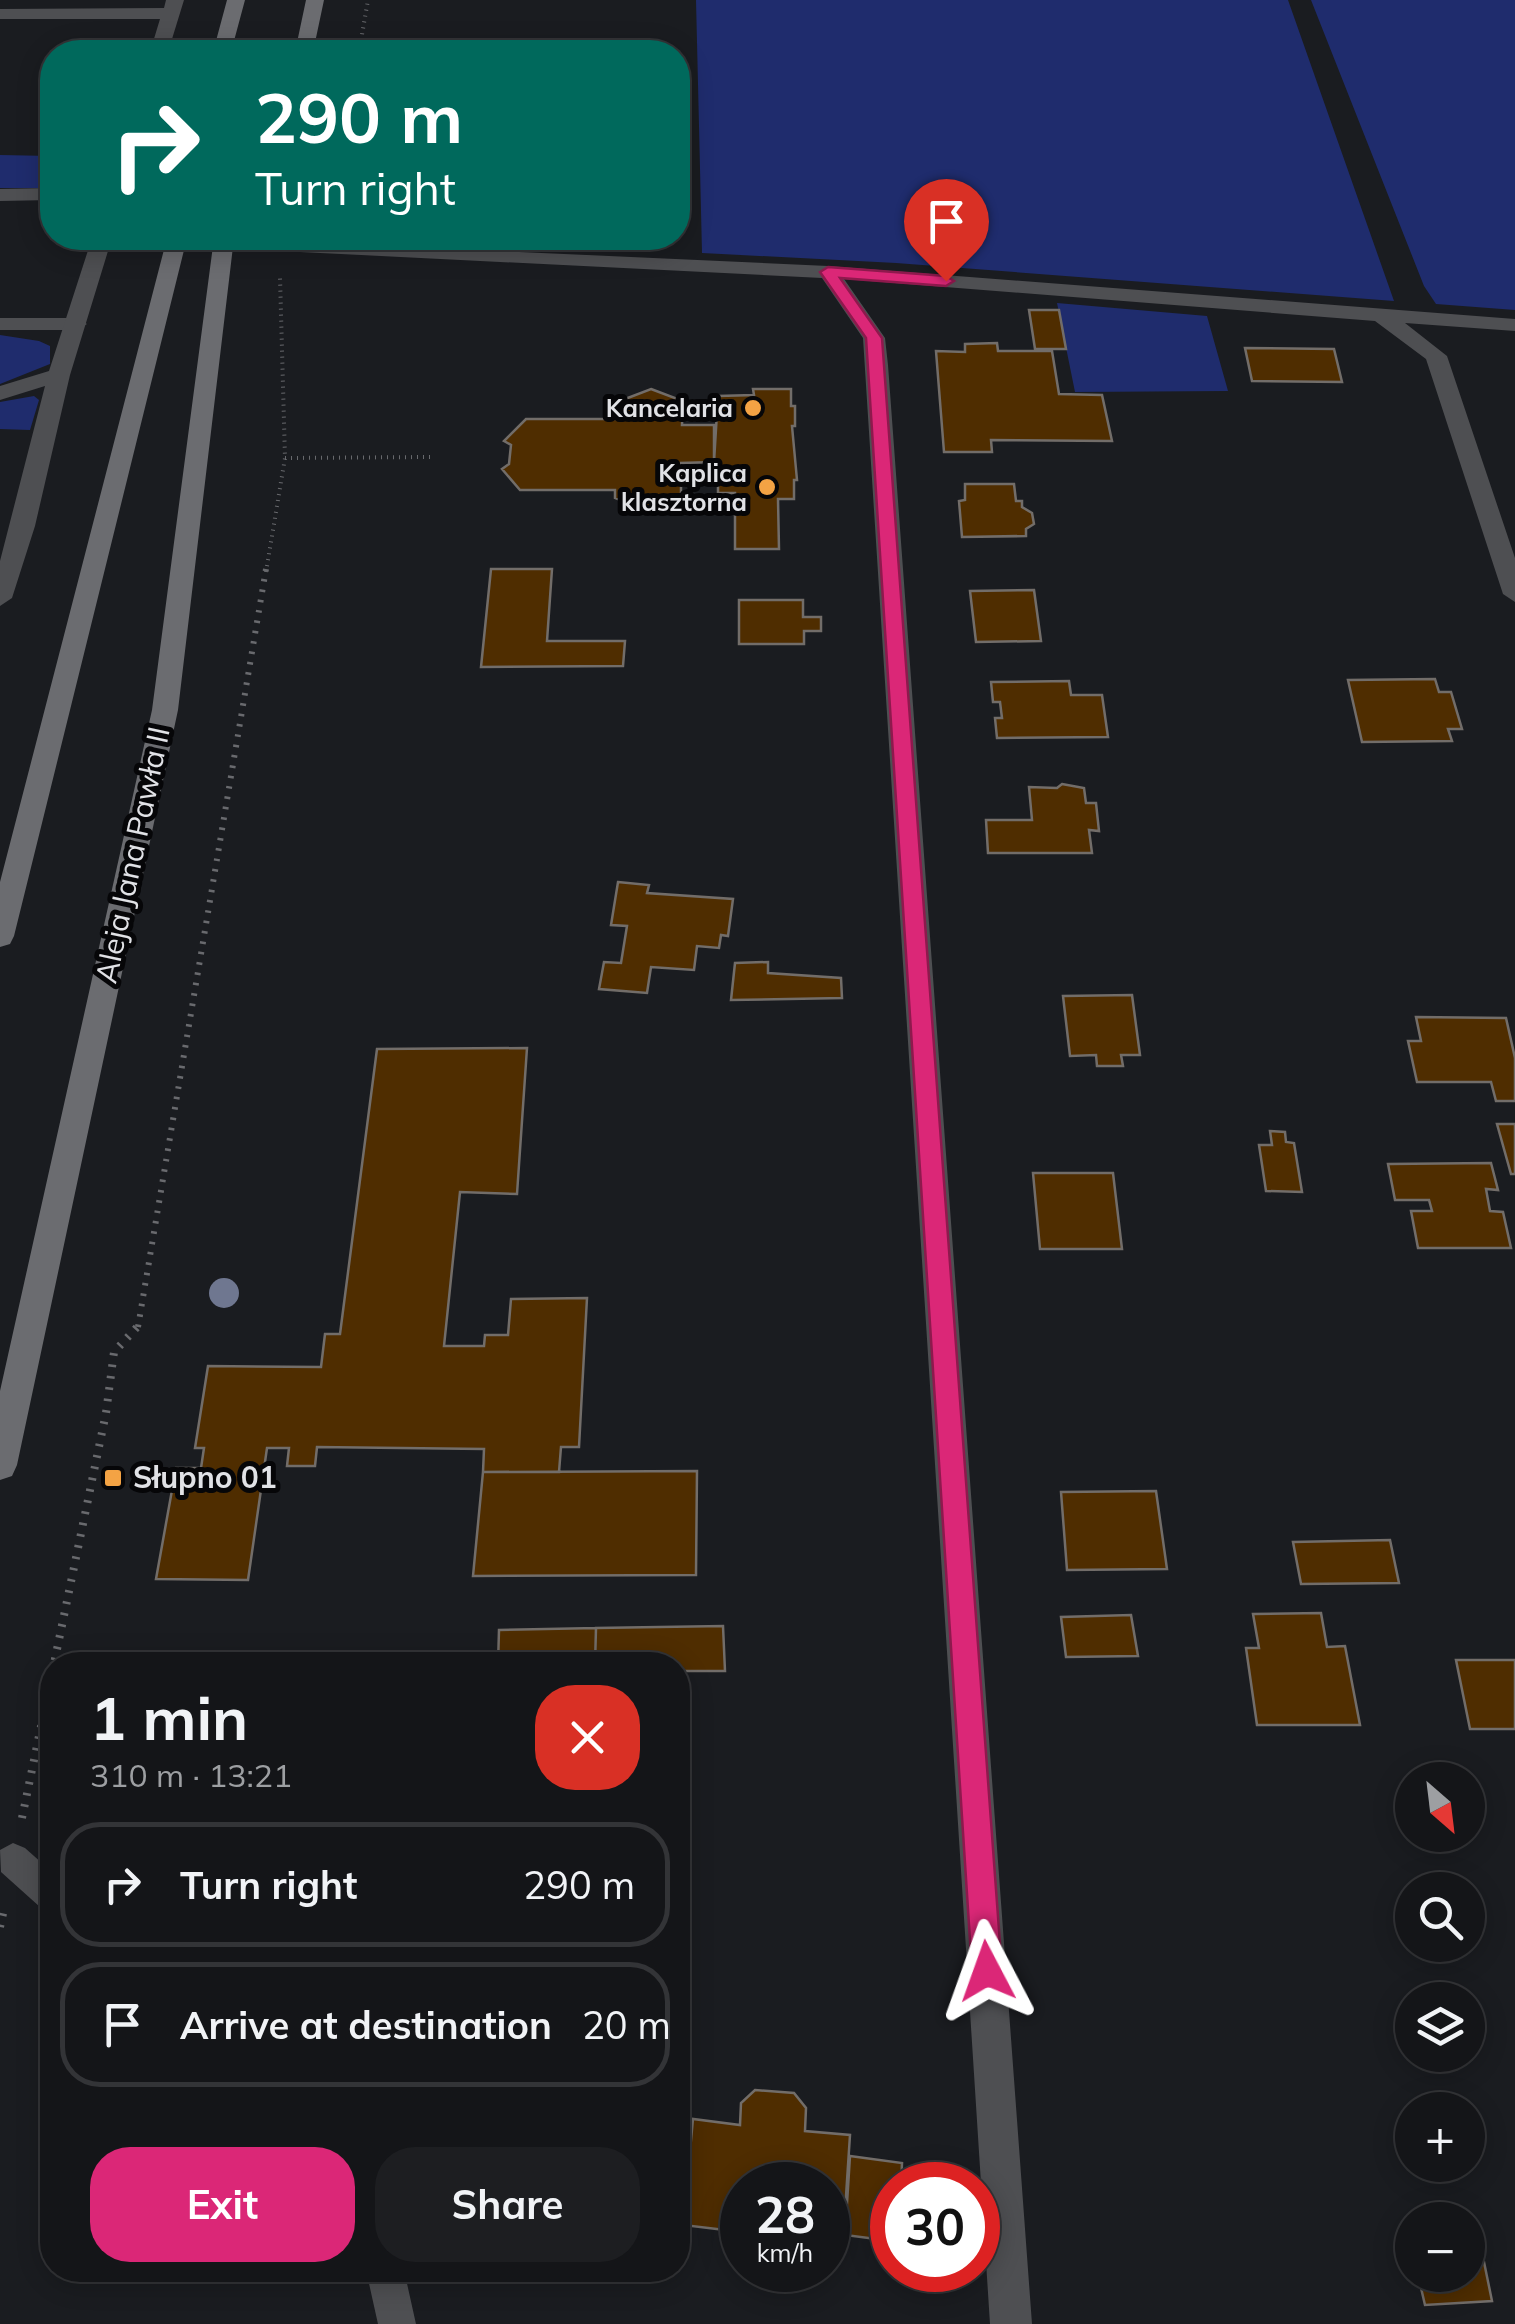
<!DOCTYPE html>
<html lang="en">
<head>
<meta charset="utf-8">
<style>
  :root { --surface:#141518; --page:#1d1e21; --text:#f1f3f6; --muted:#9d9fa2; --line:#333437; --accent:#db2777 }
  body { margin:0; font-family:Mulish,sans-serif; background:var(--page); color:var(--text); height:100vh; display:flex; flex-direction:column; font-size:38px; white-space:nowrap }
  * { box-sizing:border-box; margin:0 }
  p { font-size:32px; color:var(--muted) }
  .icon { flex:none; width:55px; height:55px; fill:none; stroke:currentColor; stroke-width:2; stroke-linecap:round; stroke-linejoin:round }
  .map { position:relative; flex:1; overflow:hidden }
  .side { position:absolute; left:40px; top:1652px; width:650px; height:630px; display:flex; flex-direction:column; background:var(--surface); border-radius:40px; box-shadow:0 5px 25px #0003,0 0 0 2px var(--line) }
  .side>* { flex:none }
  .hud { position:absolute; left:40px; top:40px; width:650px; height:210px; border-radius:40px; box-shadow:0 5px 25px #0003,0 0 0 2px var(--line); background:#00695c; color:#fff; overflow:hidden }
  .needle { width:65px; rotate:152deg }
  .tools { position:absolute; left:1395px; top:1762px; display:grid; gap:20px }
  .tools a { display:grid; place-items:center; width:90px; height:90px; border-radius:50%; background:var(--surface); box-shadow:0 5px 25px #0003,0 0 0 2px var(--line); font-size:50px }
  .speed { position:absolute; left:720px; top:2162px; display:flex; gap:20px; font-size:50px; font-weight:700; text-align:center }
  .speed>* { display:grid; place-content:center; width:130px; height:130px; border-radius:50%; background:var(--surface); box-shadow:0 5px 25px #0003,0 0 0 2px var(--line); line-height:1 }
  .speed small { font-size:25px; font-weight:400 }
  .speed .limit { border:15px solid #d22; background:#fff; color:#111 }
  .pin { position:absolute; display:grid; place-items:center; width:85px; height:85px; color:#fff; margin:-102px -42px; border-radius:50% 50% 50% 0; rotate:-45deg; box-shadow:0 0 10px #0007 }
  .pin .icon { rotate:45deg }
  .me { position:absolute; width:110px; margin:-55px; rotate:356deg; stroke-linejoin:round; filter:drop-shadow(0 0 8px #0008) }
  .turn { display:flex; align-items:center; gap:35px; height:210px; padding:0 50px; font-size:45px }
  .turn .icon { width:130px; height:130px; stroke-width:2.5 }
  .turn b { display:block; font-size:70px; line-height:85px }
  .round { display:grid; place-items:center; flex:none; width:105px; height:105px; border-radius:40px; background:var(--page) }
  .summary { display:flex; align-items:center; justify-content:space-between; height:170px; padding:0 50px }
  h1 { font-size:60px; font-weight:700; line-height:75px }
  .cta { display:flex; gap:20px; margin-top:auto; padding:20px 50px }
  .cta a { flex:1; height:115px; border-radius:40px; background:var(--accent); color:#fff; font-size:40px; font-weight:700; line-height:115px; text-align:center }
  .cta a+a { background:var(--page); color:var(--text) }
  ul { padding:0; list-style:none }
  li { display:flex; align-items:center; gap:30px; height:125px; margin:0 20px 15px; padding:0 30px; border:5px solid var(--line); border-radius:40px }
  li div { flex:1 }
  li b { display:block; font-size:38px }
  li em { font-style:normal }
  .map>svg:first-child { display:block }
</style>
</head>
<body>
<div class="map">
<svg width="1515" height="2324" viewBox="0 0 1515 2324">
  <rect width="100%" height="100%" fill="#1a1c20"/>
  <path fill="#1f2c6d" d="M696,0h592l106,301 -498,-38 -194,-10z
    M1311,0h204v310l-79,-6 -12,-18z
    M0,155l52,1v32h-52z
    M1057,303l150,13 21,75 -153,1z
    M0,335l39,6 11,5v18l-50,20z
    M34,396l5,4 -9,30 -30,-1v-27z"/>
  <path fill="#4f2d00" stroke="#726d69" stroke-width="2.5" d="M1029,310h30l7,39h-31z
    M997,343l1,8h54l7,43 43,1 10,46 -121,-1 1,12h-48l-8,-101 29,1v-8z
    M1245,348l89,1 8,33 -90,-1z
    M651,389l32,12 -1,24h32v37l-33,1v35l-33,13 -33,-13v-8h-95l-18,-21 7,-5 2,-19 -7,-4 22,-22h93l6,-20z
    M753,389h38v17h4v20h-3l5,54h-3v19h-16l1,50h-44v-56h-17v-30l-4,-1 4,-66 36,-1z
    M965,484h49l2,17h6v6l10,6 2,11 -8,5v7l-64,1 -3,-36 6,-1z
    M491,569h61l-5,72h78l-2,25 -142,1z
    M1034,590l7,51 -65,1 -6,-51z
    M739,600h64v17h18v14h-17v13h-65z
    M1435,679l4,13h12l11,37h-14l4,12 -90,1 -14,-62z
    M1069,681l2,14h31l6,42 -111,1 -2,-20h7l-2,-16h-7l-2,-20z
    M1062,784l22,4 2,15h10l3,28 -10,-1 3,23h-104l-2,-33h46l-3,-33 28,1z
    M618,882l31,3 -2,8 86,6 -5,37 -7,-1 -2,13 -22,-2 -3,24 -43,-3 -4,26 -48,-4 5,-27 17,1 6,-37 -16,-1z
    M768,962v11l73,5 1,20 -111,2 4,-37z
    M1132,995l8,60h-19l2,11h-26l-1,-11 -26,1 -7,-60z
    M1416,1017l90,1 9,40v43h-19l-5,-19h-74l-9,-41h13z
    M527,1048l-10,146 -57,-2 -16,154h40l1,-11h23l3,-36 76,-1 -8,149h-18l-2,25h-76l1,-23 -167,-2 -2,19h-28l2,-18h-22l-19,132 -92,-1 20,-111h25l3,-20h-9l13,-82 113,1 4,-33h15l37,-285z
    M1497,1124h18v50h-4z
    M1270,1131l15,1 1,10 8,1 8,49 -36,-1 -7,-46h13z
    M1491,1163l7,27 -12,-1 4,22 13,1 8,36h-93l-7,-37h21l-3,-11h-34l-7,-36z
    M1033,1173h80l9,76h-82z
    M697,1471l-1,104 -223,1 10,-104z
    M1156,1491l11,78 -100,1 -6,-78z
    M1390,1540l9,43 -98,1 -8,-42z
    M1321,1613l6,34 18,-1 15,79h-103l-11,-77h13l-6,-34z
    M1131,1615l7,41 -72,1 -5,-40z
    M723,1626l2,45h-47v-6h-83l1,-37z
    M596,1628l-1,37h-97l1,-35z
    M1456,1660h59v69h-45z
    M755,2090l39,3 12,15 -1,23 45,4 -7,107 -15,-1v-56h-86v47l-59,-7 10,-106 47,6 1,-22z
    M850,2156l52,7 -1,22h-9v56l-47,-6z
    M1468,2262h16l8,39 -67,4 -7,-30h50z"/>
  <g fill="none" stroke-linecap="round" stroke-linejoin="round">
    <path stroke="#696a6e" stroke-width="4" stroke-dasharray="1 5" stroke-linecap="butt" d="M359,52l9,-52
      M285,458l145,-1
      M266,572l19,-114 -5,-181"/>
    <path stroke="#696a6e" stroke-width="6" stroke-dasharray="2.5 8" stroke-linecap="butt" d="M138,1327l128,-758"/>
    <path stroke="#696a6e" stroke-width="8" stroke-dasharray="2.5 9" stroke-linecap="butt" d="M22,1818l84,-405 8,-61 26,-28
      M0,1927l4,-18"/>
    <path fill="#4e4f52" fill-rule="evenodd" d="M52,188v12l-52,1v-12z
      M0,318h77l10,6 -10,6h-77z
      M13,1843l12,5 27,24v40l-12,-5 -39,-35 -1,-22z
      M366,2270h38l12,54h-38z"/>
    <path fill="#4e4f52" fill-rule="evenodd" d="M166,0h18l-16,52h-18l10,-33h-160v-10l164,-1z
      M92,238h20l-42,137 -35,151 -23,72 -12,8v-45l45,-175 -45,14v-14l49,-15z
      M214,238l614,28 687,53v12l-110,-8 42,33 68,202v44l-12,-8 -77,-235 -51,-38 -531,-42 41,59 3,27 144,1959h-42l-127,-1986 -41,-60 -601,-30 -10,-6z"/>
    <path fill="#6b6c70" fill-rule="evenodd" d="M227,0h18l-14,52h-18z
      M306,0h18l-11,52h-18z
      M167,238h20l-173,698 -4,8 -10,3v-65z
      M214,238h20l-56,472 -161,755 -5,11 -12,4v-89l152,-681z"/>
  </g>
  <circle fill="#6f7790" cx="224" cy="1293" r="15"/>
  <path fill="#db2777" stroke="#8e194d" stroke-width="2.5" d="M828,267l118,9 8,5 -8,5 -106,-8 42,60 120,1633 -5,11 -10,4 -10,-4 -5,-11 -106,-1633 -46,-66z"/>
  <g fill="#f4a344" stroke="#060608" stroke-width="4">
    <circle cx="753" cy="408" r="10"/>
    <circle cx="767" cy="487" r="10"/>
    <rect x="103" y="1468" width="20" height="20" rx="5"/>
  </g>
  <g text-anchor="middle" stroke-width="10" stroke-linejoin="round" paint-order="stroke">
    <g font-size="25" font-weight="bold" fill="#e1e2e6" stroke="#060608" text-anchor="end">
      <text x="733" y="417">Kancelaria</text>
      <text x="747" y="482">Kaplica<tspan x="747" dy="29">klasztorna</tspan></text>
    </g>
    <g font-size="30" fill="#e1e2e6" stroke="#060608">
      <text transform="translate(133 855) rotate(-78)" y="10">Aleja Jana Pawła II</text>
    </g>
    <g font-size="30" font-weight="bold" fill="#e1e2e6" stroke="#060608" text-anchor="start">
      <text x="133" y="1488">Słupno 01</text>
    </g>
  </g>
</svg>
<div class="tools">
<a><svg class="needle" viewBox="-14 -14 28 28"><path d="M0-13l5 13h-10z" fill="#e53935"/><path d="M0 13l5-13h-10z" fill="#9d9fa2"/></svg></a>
<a><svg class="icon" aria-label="search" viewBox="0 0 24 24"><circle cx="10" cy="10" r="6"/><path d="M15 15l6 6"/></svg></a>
<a><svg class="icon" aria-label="layers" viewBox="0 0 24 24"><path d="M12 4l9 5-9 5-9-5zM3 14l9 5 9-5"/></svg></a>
<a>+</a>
<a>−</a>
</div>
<div class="speed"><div>28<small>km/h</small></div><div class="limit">30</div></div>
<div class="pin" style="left:946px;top:281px;background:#d93025"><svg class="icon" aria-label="arrive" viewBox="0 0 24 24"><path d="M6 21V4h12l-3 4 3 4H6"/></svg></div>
<svg class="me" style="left:987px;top:1971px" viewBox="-20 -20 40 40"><path d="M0-17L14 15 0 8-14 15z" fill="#db2777" stroke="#fff" stroke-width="4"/></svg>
<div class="hud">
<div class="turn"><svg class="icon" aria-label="right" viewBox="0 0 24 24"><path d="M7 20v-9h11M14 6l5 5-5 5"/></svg><div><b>290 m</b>Turn right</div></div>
</div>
<section class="side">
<div class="summary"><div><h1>1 min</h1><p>310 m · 13:21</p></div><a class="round" style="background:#d93025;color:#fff"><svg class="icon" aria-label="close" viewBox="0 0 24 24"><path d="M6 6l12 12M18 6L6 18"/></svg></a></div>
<ul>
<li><svg class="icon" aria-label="right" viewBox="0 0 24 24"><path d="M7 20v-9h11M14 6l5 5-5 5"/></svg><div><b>Turn right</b></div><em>290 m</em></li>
<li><svg class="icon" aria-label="arrive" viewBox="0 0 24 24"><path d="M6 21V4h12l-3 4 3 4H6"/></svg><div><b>Arrive at destination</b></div><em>20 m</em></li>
</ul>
<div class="cta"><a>Exit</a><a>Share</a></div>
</section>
</div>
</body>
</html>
